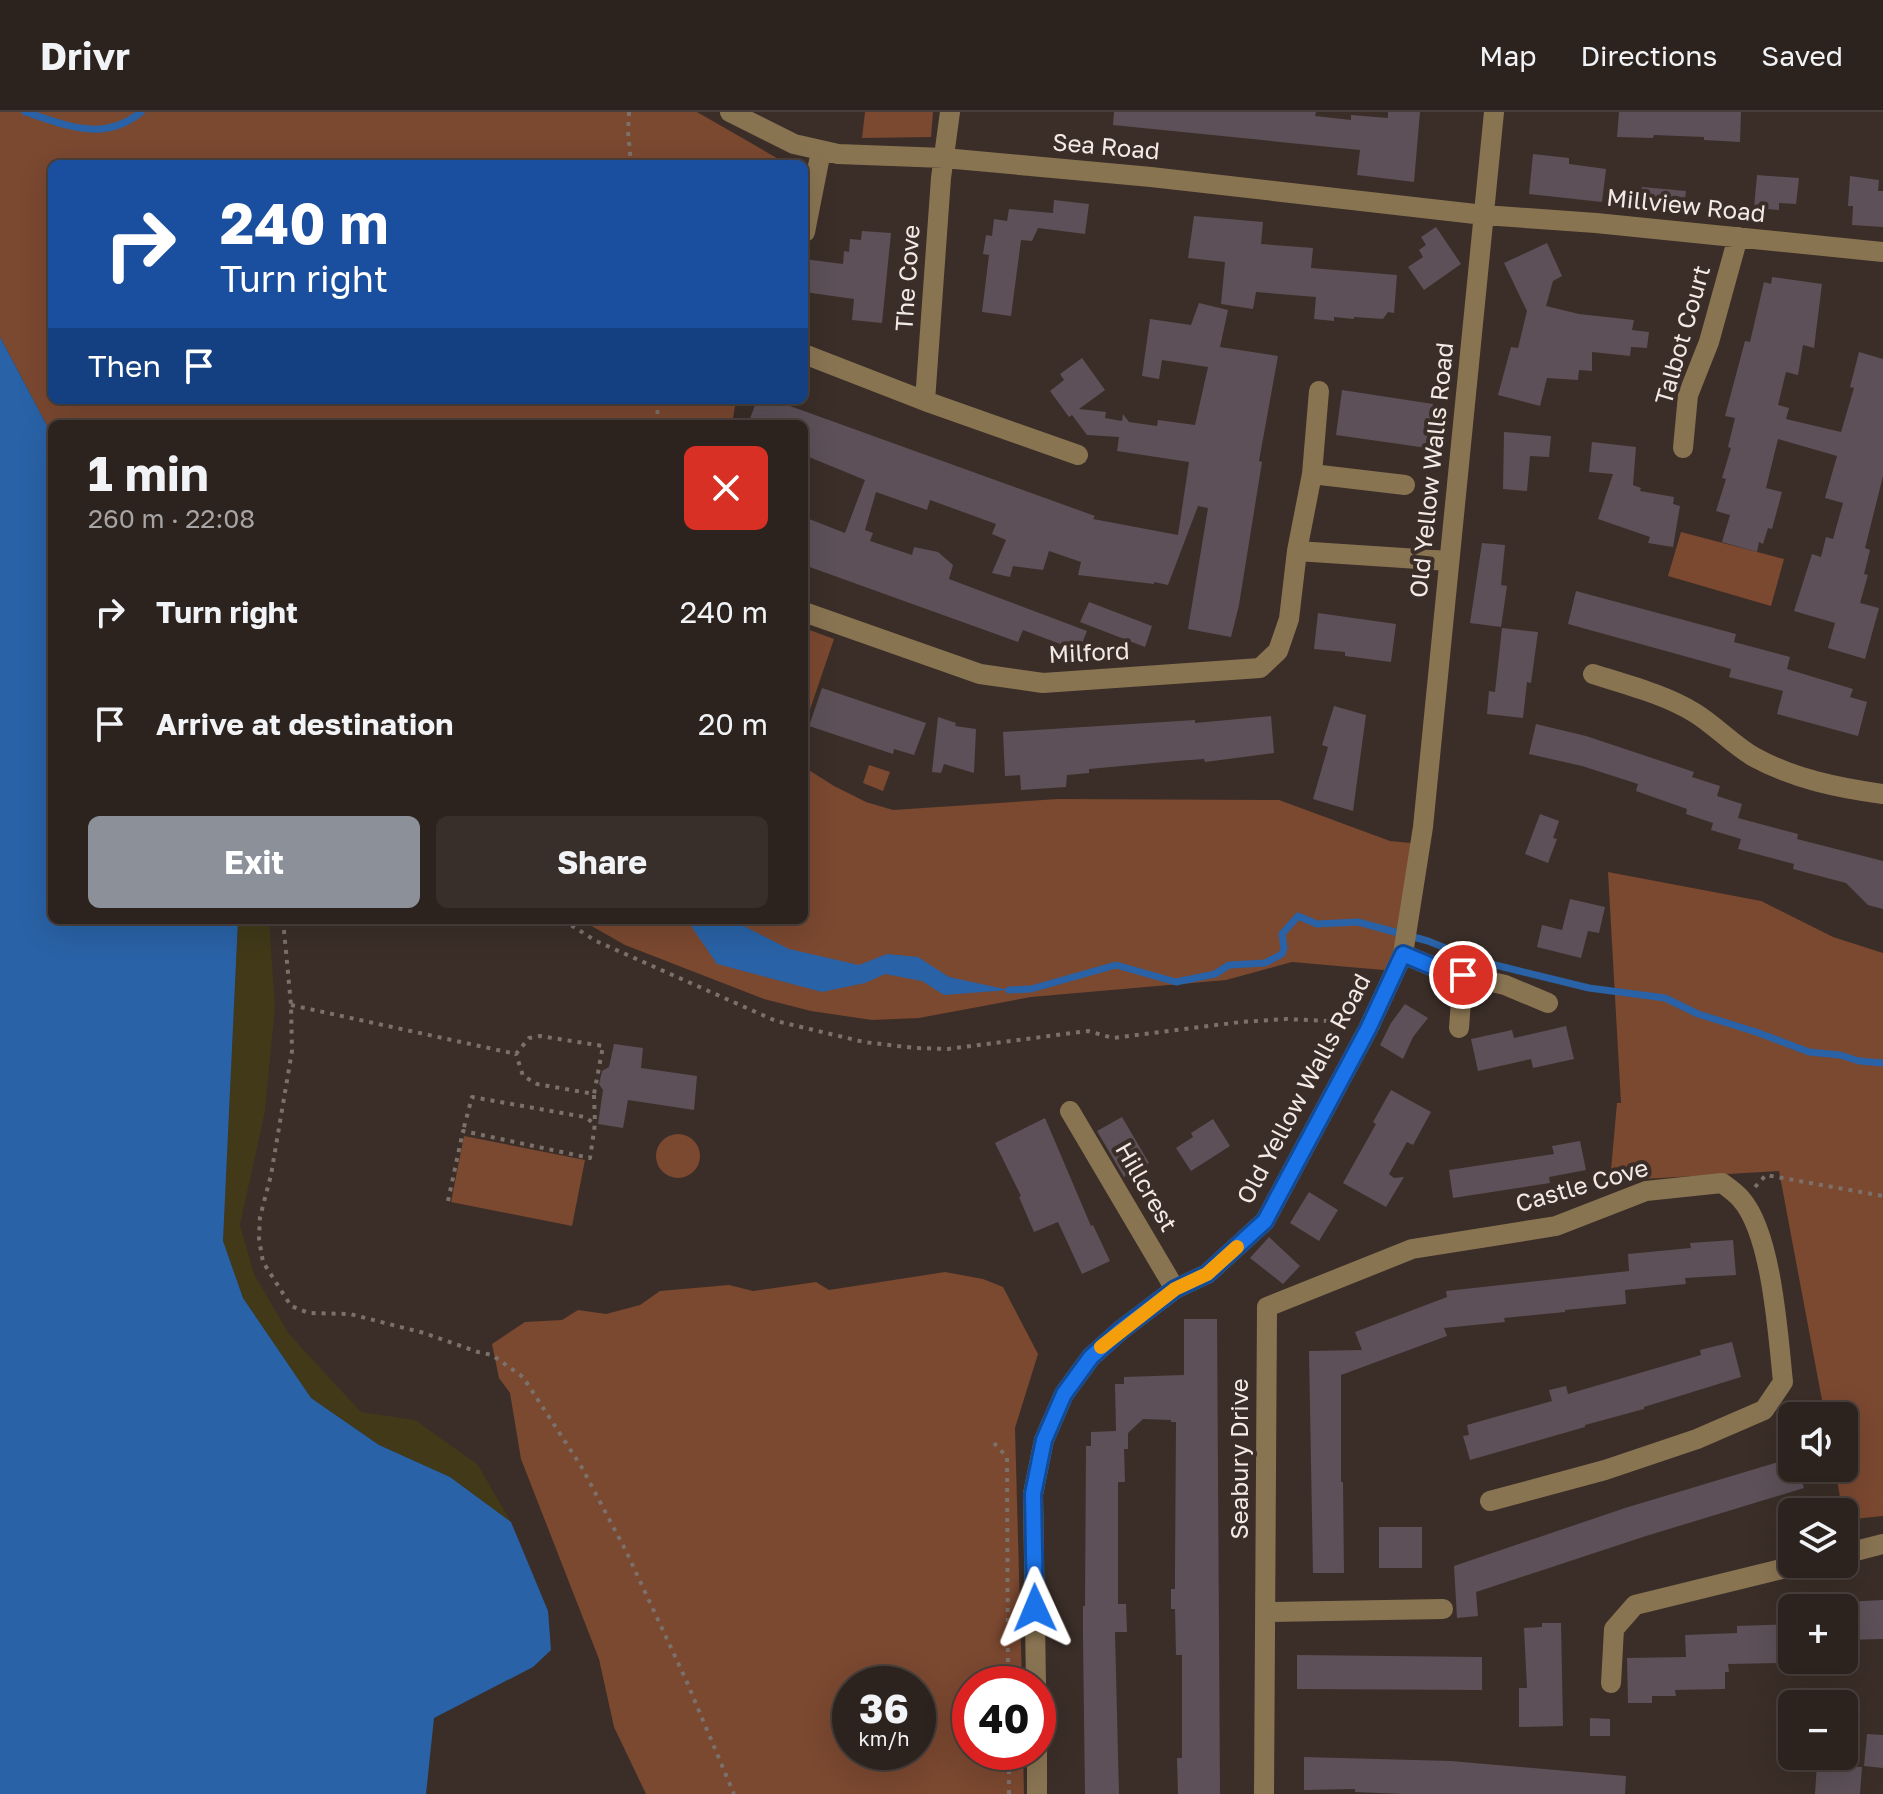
<!DOCTYPE html>
<html lang="en">
<head>
<meta charset="utf-8">
<style>
  :root { --surface:#2c221e; --page:#382f2b; --text:#f1f3f6; --muted:#a6a4a4; --line:#483f3c; --accent:#8c9099 }
  body { margin:0; font-family:"Golos Text",sans-serif; background:var(--page); color:var(--text); height:100vh; display:flex; flex-direction:column; font-size:30px; white-space:nowrap }
  * { box-sizing:border-box; margin:0 }
  p { font-size:26px; color:var(--muted) }
  .icon { flex:none; width:44px; height:44px; fill:none; stroke:currentColor; stroke-width:2; stroke-linecap:round; stroke-linejoin:round }
  .map { position:relative; flex:1; overflow:hidden }
  .panel { position:absolute; left:48px; top:308px; width:760px; height:504px; display:flex; flex-direction:column; background:var(--surface); border-radius:12px; box-shadow:0 8px 32px #0002,0 0 0 2px var(--line) }
  .panel>* { flex:none }
  .guide { position:absolute; left:48px; top:48px; width:760px; height:244px; border-radius:12px; box-shadow:0 8px 32px #0002,0 0 0 2px var(--line); background:#1a4fa0; color:#fff; overflow:hidden }
  .controls { position:absolute; left:1778px; top:1290px; display:grid; gap:16px }
  .controls a { display:grid; place-items:center; width:80px; height:80px; border-radius:12px; background:var(--surface); box-shadow:0 8px 32px #0002,0 0 0 2px var(--line); font-size:40px }
  .speed { position:absolute; left:832px; top:1554px; display:flex; gap:16px; font-size:40px; font-weight:700; text-align:center }
  .speed>* { display:grid; place-content:center; width:104px; height:104px; border-radius:50%; background:var(--surface); box-shadow:0 8px 32px #0002,0 0 0 2px var(--line); line-height:1 }
  .speed small { font-size:20px; font-weight:400 }
  .speed .limit { border:12px solid #d22; background:#fff; color:#111 }
  .pin { position:absolute; display:grid; place-items:center; width:68px; height:68px; color:#fff; margin:-34px; border:4px solid #fff; border-radius:50%; box-shadow:0 2px 8px #0007 }
  .me { position:absolute; width:88px; margin:-44px; rotate:359deg; stroke-linejoin:round; filter:drop-shadow(0 0 6px #0008) }
  .turn { display:flex; align-items:center; gap:28px; height:168px; padding:0 40px; font-size:36px }
  .turn .icon { width:104px; height:104px; stroke-width:2.5 }
  .turn b { display:block; font-size:56px; line-height:68px }
  .then { display:flex; align-items:center; height:76px; padding:0 40px; background:#0003; gap:16px; font-size:30px }
  .round { display:grid; place-items:center; flex:none; width:84px; height:84px; border-radius:12px; background:var(--page) }
  .head { display:flex; align-items:center; justify-content:space-between; height:136px; padding:0 40px }
  h1 { font-size:48px; font-weight:700; line-height:60px }
  .cta { display:flex; gap:16px; margin-top:auto; padding:16px 40px }
  .cta a { flex:1; height:92px; border-radius:12px; background:var(--accent); color:#fff; font-size:32px; font-weight:700; line-height:92px; text-align:center }
  .cta a+a { background:var(--page); color:var(--text) }
  ul { padding:0; list-style:none }
  li { display:flex; align-items:center; gap:24px; height:112px; padding:0 40px }
  li div { flex:1 }
  li b { display:block; font-size:30px }
  li em { font-style:normal }
  header { display:flex; align-items:center; gap:48px; box-sizing:border-box; height:112px; padding:0 40px; background:var(--surface); border-bottom:2px solid var(--line) }
  header strong { font-size:38px }
  nav { display:flex; gap:44px; margin-inline-start:auto; font-size:28px }
  .map>svg:first-child { display:block }
</style>
</head>
<body>
<header>
<strong>Drivr</strong>
<nav><a>Map</a><a>Directions</a><a>Saved</a></nav>
</header>
<div class="map">
<svg width="1883" height="1682" viewBox="0 0 1883 1682">
  <rect width="100%" height="100%" fill="#3b2e28"/>
  <path fill="#7b4830" fill-rule="evenodd" d="M0,0h697l85,49 -1,3h-729v236h684l-4,24h-680v11l-52,-98z
    M865,0h68l-2,25 -69,1z
    M1681,420l103,27 -13,47 -103,-30z
    M804,516l30,11 -30,88z
    M869,653l21,7 -7,19 -20,-8z
    M804,655l30,19 32,16 27,8 165,-11 221,1 111,41 31,3 -26,127 -103,-9 -66,18 -195,17 -112,21 -47,2 -61,-9 -47,-12 -139,-54 -44,-25h223z
    M1608,760l153,29 72,36 50,16v563l-39,4 -9,-52h9v-52h-19l-46,-245 -169,10 7,-78h4z
    M656 1044a22 22 0 1 1 44 0a22 22 0 1 1-44 0Z
    M464,1024l121,24 -13,66 -121,-24z
    M945,1160l38,7 20,8 35,67 -23,74 7,256h-52v68h53l1,42h-378l-32,-67 -15,-68 -78,-200 -11,-66 -11,-15 -7,-34 33,-22 37,-2 16,-10 28,4 34,-9 20,-14 69,-6 24,6 63,-9 13,8zM850,1572h68v68h-68z"/>
  <path fill="#413918" d="M238,808h31l6,87 -10,104 -25,114 14,49 35,60 72,78 54,8 63,45 33,57 -61,-45 -71,-32 -68,-47 -68,-100 -20,-57z"/>
  <path fill="#2962a6" d="M0,225l52,98v485h186l-15,321 20,57 68,100 68,47 71,32 61,45 37,89 3,39 -18,17 -99,51 -8,76h-426z
    M687,808h45l57,29 70,16 28,-11 31,3 31,20 60,13 -65,5 -22,-14 -37,-7 -20,9 -43,9 -105,-28z"/>
  <g fill="none" stroke-linecap="round" stroke-linejoin="round">
    <path stroke="#2962a6" stroke-width="7" d="M25,0c41,13 79,31 116,0
      M1009,878l22,-1 85,-24 60,17 39,-8 14,-9 36,-2 17,-9 2,-6 -2,-14 16,-18 19,8 41,-2 70,19 47,19 114,28 76,10 33,16 58,18 53,20 31,3 19,6 24,2"/>
  </g>
  <path fill="#5d5058" d="M1114,0h202l-1,4 36,4v-5l37,3v-6h32l-6,70 -57,-7 3,-25 -247,-25z
    M1619,0h122l-1,30 -36,-2v-3l-50,-2 -1,3 -36,-1z
    M1533,42l36,4v6l37,5 -4,33 -73,-8z
    M1757,63l42,3 -3,26 -17,-1v7l-25,-2z
    M1850,64l29,4 -1,11h5v36l-31,-2 1,-19h-5z
    M1642,75l44,4 -2,17 -44,-3z
    M1054,88l35,4 -4,30 -47,-6 -6,13 -11,-1 -10,76 -29,-4 7,-57 -6,-1 3,-19 6,1 2,-17 13,2 2,-12 44,4z
    M1194,104l69,6 -2,22 52,4 -2,20 86,7 -3,38 -6,-1 -5,7 -29,-2v2l-20,-2v4l-20,-2 2,-22 -60,-5 -3,17 -32,-5 4,-42 -37,-4z
    M1436,115l25,37 -37,26 -16,-23 15,-10 -4,-7 7,-5 -5,-8z
    M862,119l29,2 -9,90 -30,-3 2,-21 -50,-7v-33l39,5 1,-13 5,1 1,-13 11,1z
    M1547,131l15,33 -9,5 -7,25 33,8 55,6 -2,10 17,2 -2,16 -16,-1 -1,9 -38,-4v19l-13,-1 -1,10 -31,-2 -7,28 -42,-11 13,-48 7,1 9,-37 -23,-48z
    M1772,165l50,7 -8,64 -11,-3 -5,30 -12,-3 -8,33 11,3 -3,11 55,13 13,-44 -4,-1 9,-35 24,7v117l-18,72 5,2 -6,24 4,1 -8,28 19,5 -14,51 -37,-11 7,-25 -41,-12 18,-57 9,3 5,-20 7,2 10,-36 -18,-5 12,-42 -59,-17 -12,49 16,4 -10,37 -4,-1 -5,16 -4,-2 -2,10 -35,-10 8,-27 -14,-4 10,-32 -4,-1 9,-30 -3,-1 7,-29 -10,-2 20,-75 5,1 14,-60 7,2z
    M1199,191l29,7 -8,37 58,9 -19,105 3,1 -23,143 -8,32 -43,-8 20,-121 -10,-2 -30,79 -14,-3v2l-76,-9 3,-13 -32,-11 -6,19 -30,-4 -3,11 -18,-4 14,-33 -14,-6 4,-10 -66,-24 -3,10 -51,-18 -11,38 8,3 -3,8 42,14 2,-8 24,5 15,13 -4,14 138,52 -8,20 -56,-21 -5,12 -214,-77v-48l41,16 20,-53 -61,-25v-31h-56l9,-24h16l31,11 291,105 -2,3 85,16 11,-73 -72,-11 2,-14 -32,-2 -15,-20 -3,2 -19,-26 14,-11 -4,-6 22,-16 23,32 -26,19 27,3 -1,6 17,3 1,-7 6,8 28,4 1,-6 37,5 13,-58 -46,-7 -3,19 -17,-3 8,-57 41,6z
    M1342,278l91,14 -6,44 -91,-13z
    M1504,320l47,4 -2,21 -19,-1 -3,35 -24,-2z
    M1592,330l44,5 -3,38 8,3 -1,3 34,6 -1,7 7,2 -7,41 -25,-4 2,-6 -52,-18 15,-45 -24,-2z
    M1482,431l23,2 -4,40 6,1 -6,41 -31,-4z
    M1576,479l160,43 -2,8 56,15 -3,12 66,20 -3,8 17,5 -9,34 -81,-22 6,-23 -54,-14 2,-8 -163,-45z
    M1089,490l63,24 -7,21 -65,-25z
    M1318,501l78,11 -5,38 -46,-6v-4l-31,-3z
    M1502,516l36,4 -7,51 -4,-1 -4,36 -36,-4 2,-23 6,1z
    M822,576l104,35 -12,32 -20,-6 -1,5 -84,-28z
    M1334,594l32,9 -13,96 -40,-12 15,-52 -6,-2z
    M1271,604l3,37 -69,9 -1,-3 -28,2 -87,8v4l-22,2 -1,12 -45,3 -1,-15 -15,1 -2,-44 192,-12v3z
    M938,605l18,6 -1,3 21,3 -2,44 -30,-9 -3,9 -9,-1z
    M1536,612l50,12 108,36 -2,5 28,9 -3,10 25,8 -4,14 60,16 -1,5 86,22v48l-15,-4 -22,-22 -53,-14 1,-5 -56,-15 3,-10 -30,-9 2,-7 -27,-9 1,-5 -51,-18 2,-7 -56,-18 -53,-12z
    M1540,702l19,7 -6,17 4,1 -9,24 -23,-9z
    M1570,787l35,8 -6,26 -11,-2 -7,27 -44,-11 5,-22 20,5z
    M1405,892l23,14 -15,19 -10,22 -23,-14 11,-22z
    M1566,914l8,33 -41,9 -2,-9 -53,12 -7,-32 41,-9 2,8z
    M614,932l29,4 -2,20 56,8 -3,34 -66,-10 -5,28 -25,-4 5,-34 -4,-6 3,-13 7,-4z
    M1391,978l40,22 -18,33 -6,-3 -18,32 5,4 10,-1 -18,30 -43,-24 33,-59 -3,-2z
    M1122,1005l27,46 -25,14 -27,-46z
    M1045,1006l46,108 2,-1 17,36 -28,13 -24,-52 -24,10 -15,-35 2,-1 -26,-53z
    M1213,1007l17,27 -39,25 -15,-23 17,-11 -2,-4z
    M1580,1029l6,29 -37,7 1,6 -97,15 -4,-28 105,-16 -2,-8z
    M1309,1080l29,18 -19,31 -29,-18z
    M1269,1125l31,29 -17,18 -33,-26z
    M1733,1128l3,35 -51,3 1,6 -61,6 1,14 -61,6v2l-61,6 1,4 -61,6 3,8 -106,39v107h2l1,91h-31l-4,-222 53,-1 -7,-18 92,-35 -1,-6 183,-20 -1,-17 63,-6 -1,-5z
    M1184,1207h33l3,475h-42l-1,-36h5v-103h-6l-1,-46h-4v-20h4v-20l1,-147h-5v-2l-28,-1 -15,14v16h-4l1,33h-7v122h8l1,28h-12l4,162h-34l-2,-156v-32h2l1,-160h5v-14l25,-1 -1,-47h9v-7l60,-2z
    M1732,1230l9,35 -97,30v2l-59,16v2l-115,33 -7,-24 6,-1 -2,-10 85,-24 -3,-11 17,-4 2,8 133,-39 -1,-5z
    M1792,1346v10h5l7,20 -158,48 -170,56 2,24 -21,2 -3,-52 171,-58z
    M1379,1415h43v41h-43z
    M1883,1488v39l-39,1v-38z
    M1542,1511h19l2,103 -44,1v-39h8l-3,-60 18,-1z
    M1792,1512v25h-12v14l-52,1 1,8h-4v17l-50,1 1,6h-24v7h-24l-1,-45 59,-1 -1,-22 52,-2v-7z
    M1297,1543l185,2v33l-185,-1z
    M1590,1606l20,1v17h-20z
    M1867,1622l16,1v33l-19,-2z
    M1304,1645l147,4 175,15 -1,18h-222l-48,-2v-3l-51,1z
    M1817,1652l45,3 -2,27h-45z"/>
  <g fill="none" stroke-linecap="round" stroke-linejoin="round">
    <path stroke="#7c706b" stroke-width="4" stroke-dasharray="4 6" stroke-linecap="butt" d="M629,0l-1,19 3,33
      M656,288l3,24
      M283,808l8,85 1,46 -21,124 -11,42 -1,22 4,23 28,44 18,7 41,1 74,19 54,19 14,3 31,22 58,89 45,85 60,129 48,114
      M563,808l33,21 180,80 88,21 51,6 33,1 140,-18 25,7 128,-16 45,-3 62,3
      M291,893l225,49 13,-16 11,-2 63,10 -9,48 -57,-10 -14,-8 -7,-22
      M594,983l1,29
      M1755,1075l11,-12 117,21
      M448,1089l15,-70 127,27 5,-34 -10,-7 -113,-20 -9,34
      M994,1331l13,14 1,227
      M1009,1682v-42"/>
    <path stroke="#897452" stroke-width="20" d="M730,0l64,32 44,10 106,4 207,19 333,38 112,8 287,29
      M805,120l16,-81
      M804,242l121,47 153,54
      M925,289l16,-223 9,-66
      M1683,336l5,-53 21,-53 29,-105
      M1312,362l93,11
      M1297,439l152,10
      M804,500l176,62 63,9 217,-15 18,-17 11,-32 8,-68 15,-77 7,-83
      M1593,562c34,11 71,20 102,39 21,13 38,32 59,44 40,22 85,31 129,37
      M1403,842l38,16 64,15 43,18
      M1459,916l4,-53
      M1070,999l105,178
      M1844,1442l39,-10
      M1265,1500l178,-3
      M1611,1571l3,-54 21,-24 167,-41
      M1036,1572l-3,-190 11,-54 20,-46 27,-37 30,-27 54,-41 32,-15 58,-53 103,-192 35,-75 20,-127 71,-715
      M1037,1640v42
      M1264,1682l3,-487 145,-58 144,-23 90,-35 76,-8c7,5 14,10 19,16 31,35 37,136 42,183l-19,28 -67,29 -92,31 -115,31"/>
  </g>
  <g fill="none" stroke-linecap="round" stroke-linejoin="round">
    <defs>
      <path id="route" d="M1035,1496l-2,-114 11,-54 20,-46 27,-37 30,-27 54,-41 32,-15 58,-53 103,-192 35,-75 38,16 22,5"/>
    </defs>
    <use href="#route" stroke="#114b97" stroke-width="20"/>
    <use href="#route" stroke="#1a73e8" stroke-width="14"/>
    <path stroke="#f59e0b" stroke-width="14" d="M1101,1235l74,-58 32,-15 30,-27"/>
  </g>
  <g text-anchor="middle" stroke-width="8" stroke-linejoin="round" paint-order="stroke">
    <g font-size="24" fill="#f3eae6" stroke="#3b2e28">
      <text transform="translate(1106 35) rotate(5)" y="8">Sea Road</text>
      <text transform="translate(1686 94) rotate(6)" y="8">Millview Road</text>
      <text transform="translate(908 166) rotate(-86)" y="8">The Cove</text>
      <text transform="translate(1683 223) rotate(-74)" y="8">Talbot Court</text>
      <text transform="translate(1432 358) rotate(-84)" y="8">Old Yellow Walls Road</text>
      <text transform="translate(1089 541) rotate(-3)" y="8">Milford</text>
      <text transform="translate(1304 977) rotate(-62)" y="8">Old Yellow Walls Road</text>
      <text transform="translate(1582 1074) rotate(-16)" y="8">Castle Cove</text>
      <text transform="translate(1146 1075) rotate(60)" y="8">Hillcrest</text>
      <text transform="translate(1240 1347) rotate(-90)" y="8">Seabury Drive</text>
    </g>
  </g>
</svg>
<div class="controls">
<a><svg class="icon" aria-label="sound" viewBox="0 0 24 24"><path d="M4 9h4l5-4v14l-5-4H4zM17 9q2 3 0 6"/></svg></a>
<a><svg class="icon" aria-label="layers" viewBox="0 0 24 24"><path d="M12 4l9 5-9 5-9-5zM3 14l9 5 9-5"/></svg></a>
<a>+</a>
<a>−</a>
</div>
<div class="speed"><div>36<small>km/h</small></div><div class="limit">40</div></div>
<div class="pin" style="left:1463px;top:863px;background:#d93025"><svg class="icon" aria-label="arrive" viewBox="0 0 24 24"><path d="M6 21V4h12l-3 4 3 4H6"/></svg></div>
<svg class="me" style="left:1035px;top:1496px" viewBox="-20 -20 40 40"><path d="M0-17L14 15 0 8-14 15z" fill="#1a73e8" stroke="#fff" stroke-width="4"/></svg>
<div class="guide">
<div class="turn"><svg class="icon" aria-label="right" viewBox="0 0 24 24"><path d="M7 20v-9h11M14 6l5 5-5 5"/></svg><div><b>240 m</b>Turn right</div></div>
<div class="then">Then<svg class="icon" aria-label="arrive" viewBox="0 0 24 24"><path d="M6 21V4h12l-3 4 3 4H6"/></svg></div>
</div>
<section class="panel">
<div class="head"><div><h1>1 min</h1><p>260 m · 22:08</p></div><a class="round" style="background:#d93025;color:#fff"><svg class="icon" aria-label="close" viewBox="0 0 24 24"><path d="M6 6l12 12M18 6L6 18"/></svg></a></div>
<ul>
<li><svg class="icon" aria-label="right" viewBox="0 0 24 24"><path d="M7 20v-9h11M14 6l5 5-5 5"/></svg><div><b>Turn right</b></div><em>240 m</em></li>
<li><svg class="icon" aria-label="arrive" viewBox="0 0 24 24"><path d="M6 21V4h12l-3 4 3 4H6"/></svg><div><b>Arrive at destination</b></div><em>20 m</em></li>
</ul>
<div class="cta"><a>Exit</a><a>Share</a></div>
</section>
</div>
</body>
</html>
